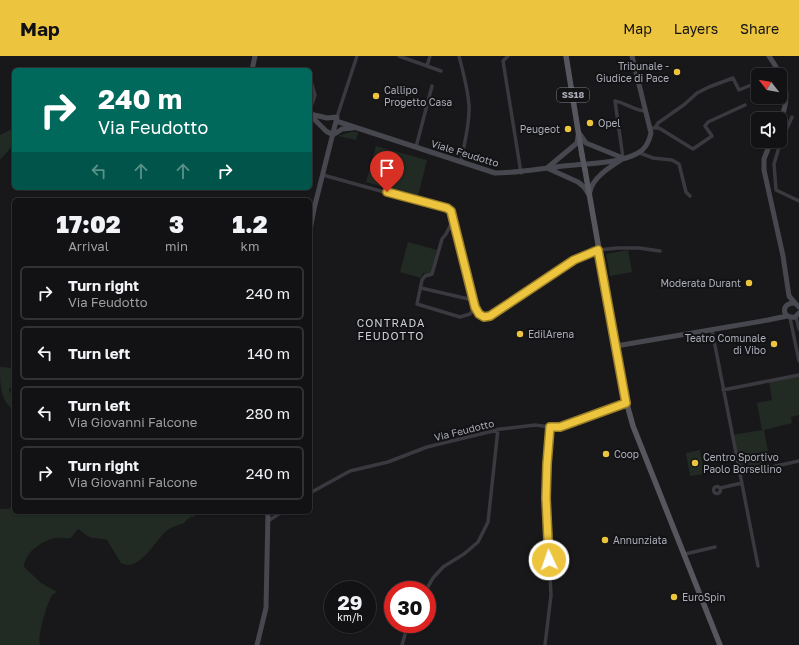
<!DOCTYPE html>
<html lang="en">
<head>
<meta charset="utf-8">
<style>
  :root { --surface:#121214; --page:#1f2022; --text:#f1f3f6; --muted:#9c9ea0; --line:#313234; --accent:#edc43d }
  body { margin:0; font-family:"Golos Text",sans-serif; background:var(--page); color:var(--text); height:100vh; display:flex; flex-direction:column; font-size:15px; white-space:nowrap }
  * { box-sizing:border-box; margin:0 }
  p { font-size:13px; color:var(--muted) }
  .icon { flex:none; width:22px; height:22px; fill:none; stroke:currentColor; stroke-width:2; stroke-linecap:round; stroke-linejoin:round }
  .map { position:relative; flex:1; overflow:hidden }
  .drawer { position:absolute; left:12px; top:142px; width:300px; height:316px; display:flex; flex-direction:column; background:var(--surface); border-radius:6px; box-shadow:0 1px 3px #0004,0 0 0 1px var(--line) }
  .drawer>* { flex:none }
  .guide { position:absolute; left:12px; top:12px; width:300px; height:122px; border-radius:6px; box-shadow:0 1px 3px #0004,0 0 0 1px var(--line); background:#00695c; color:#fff; overflow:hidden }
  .needle { width:26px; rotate:301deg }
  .fabs { position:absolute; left:751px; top:12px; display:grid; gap:8px }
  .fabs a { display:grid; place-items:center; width:36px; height:36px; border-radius:6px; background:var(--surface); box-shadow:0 1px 3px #0004,0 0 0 1px var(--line); font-size:20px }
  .speed { position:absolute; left:324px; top:525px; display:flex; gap:8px; font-size:20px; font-weight:700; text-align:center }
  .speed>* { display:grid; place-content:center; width:52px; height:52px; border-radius:50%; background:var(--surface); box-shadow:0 1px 3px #0004,0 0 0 1px var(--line); line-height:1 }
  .speed small { font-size:10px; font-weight:400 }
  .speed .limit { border:6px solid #d22; background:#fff; color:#111 }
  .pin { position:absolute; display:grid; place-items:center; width:34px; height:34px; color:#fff; margin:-41px -17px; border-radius:50% 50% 50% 0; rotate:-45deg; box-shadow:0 0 4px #0007 }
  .pin .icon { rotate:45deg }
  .me { position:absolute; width:44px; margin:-22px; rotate:357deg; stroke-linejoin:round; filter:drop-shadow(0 0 3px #0008) }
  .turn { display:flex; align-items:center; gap:14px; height:84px; padding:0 20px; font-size:18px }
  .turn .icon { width:52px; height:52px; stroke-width:2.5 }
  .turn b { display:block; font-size:28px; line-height:34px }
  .lanes { display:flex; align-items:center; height:38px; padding:0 20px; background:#0003; justify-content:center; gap:20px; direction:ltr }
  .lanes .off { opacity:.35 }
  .eta { display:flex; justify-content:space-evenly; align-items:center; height:68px; text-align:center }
  .eta b { font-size:24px; font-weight:800; line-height:28px }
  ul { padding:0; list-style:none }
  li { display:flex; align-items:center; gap:12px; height:54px; margin:0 8px 6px; padding:0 12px; border:2px solid var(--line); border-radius:6px }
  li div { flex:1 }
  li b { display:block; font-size:15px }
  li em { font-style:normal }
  header { display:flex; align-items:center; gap:24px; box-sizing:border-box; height:56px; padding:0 20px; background:var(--accent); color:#111 }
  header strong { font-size:19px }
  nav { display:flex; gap:22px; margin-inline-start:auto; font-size:14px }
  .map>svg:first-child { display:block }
</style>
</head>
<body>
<header>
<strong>Map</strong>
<nav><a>Map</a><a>Layers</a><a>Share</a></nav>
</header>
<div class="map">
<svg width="799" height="589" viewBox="0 0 799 589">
  <rect width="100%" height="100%" fill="#18181a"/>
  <path fill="#222a24" d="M10,74h4v14l-14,16v-25z
    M351,76h7l-2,8 -18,-4z
    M376,90l51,14 -9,36 -52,-14z
    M408,186l29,8 -6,23 -4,1 -4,-1 -2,5 -21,-6z
    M628,194l4,22 -22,4 -4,-22z
    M0,311l14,1v19l-4,1 -1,2 5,10v10c-14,-9 -14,-27 -14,-43z
    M799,319v40l-8,2 1,6 -28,7 7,37 -22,5 -11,-7 -6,-30 30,-5 -5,-27 15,-3 -3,-19z
    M700,394l4,24 -14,2 -4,-23z
    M14,448v8l185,1c-3,3 -4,3 -8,4 -3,1 -5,4 -7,6 -5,2 -10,3 -15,6 -13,8 -28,44 -48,34l-14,-23c-5,-2 -9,-1 -14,-2 -5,-1 -10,-5 -14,-9l-3,2 -5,7c-5,1 -11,-1 -16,0 -13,3 -30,14 -31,29l17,16 16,9 -5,3c-5,9 -15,41 -12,50h-40v-136h9z"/>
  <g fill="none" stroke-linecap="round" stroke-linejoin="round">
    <path stroke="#39393f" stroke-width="3.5" d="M399,0l42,15
      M459,0c4,16 9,33 10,50 1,18 -5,38 -8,56
      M508,0l-5,5 18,112
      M427,10l3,-10
      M310,22l5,17 -5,15
      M337,61l20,-61
      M792,61l-12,27 -6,20 2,26 23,11
      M650,72h9l34,21 19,-13 -7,-10 3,-4 37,-17
      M655,72l3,-5 27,-19 12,-11 12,-6 24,-9 6,12 17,-7
      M416,91l16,-61
      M640,97l13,5 19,2 7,4 7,28 4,4
      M623,102l-8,-57c11,2 20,10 31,10
      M323,119l90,25 34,7 4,4 24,96 4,7 6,3 5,-1 85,-56 23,-10 20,-2h21l21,3
      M453,164l-7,14 -4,5 -10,35 -7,2 -3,4 -5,24 43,13 10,-3 5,-7
      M421,232l52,12
      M796,261l3,12
      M790,262l9,43
      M712,274l46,236
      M723,334l76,-15
      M738,409l11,7
      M740,418l59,-13
      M713.5 434a3.5 3.5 0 1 1 7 0a3.5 3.5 0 1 1-7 0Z
      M720,432l22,-5
      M310,437l40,-22 38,-9 39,-15 74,-18 34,-4 15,2h10l66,-24
      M268,465l14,-9
      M685,498l30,-7
      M426,534l7,-12 10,-11 21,-13 14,-12 10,-20 10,-93
      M402,589l6,-21
      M545,589l6,-50 -5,-97 1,-35 3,-36"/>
    <path stroke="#47484f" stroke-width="5" d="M769,0c16,23 23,38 11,65
      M252,14l3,-14
      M310,58l17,4 10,-1 -23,92 -4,21
      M310,59l16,16 7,4 9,-6 11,-1
      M336,65l159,52c28,0 52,-6 80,-8 20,-2 45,-2 63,-12 8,-4 11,-11 13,-20l-19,-77
      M579,77l7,10 37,15
      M578,80l-1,7 -30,25 31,14 6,5 5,8
      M771,85l-7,18v11l19,86 6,40 6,7
      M590,136c2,-14 20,-25 31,-32
      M799,251l-4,-4c-14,-1 -14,16 0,14l4,-4
      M616,290l152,-26 19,-4
      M257,589l9,-37 2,-96"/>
    <path stroke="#55565e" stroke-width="5.5" d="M566,0l16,99
      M585,114l40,227 8,29 87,219"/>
    <path stroke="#55565e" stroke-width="5.5" d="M582,99l3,15"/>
  </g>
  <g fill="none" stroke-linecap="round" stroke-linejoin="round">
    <defs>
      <path id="route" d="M387,136l60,16 4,3 24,96 4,7 5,3 6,-1 84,-56 24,-10 28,153 -66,24h-10l-3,37 -1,34 3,62"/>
    </defs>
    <use href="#route" stroke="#9a7f28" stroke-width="10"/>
    <use href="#route" stroke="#edc43d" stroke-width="7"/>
  </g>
  <g fill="#edc43d" stroke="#131315" stroke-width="1.5">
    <circle cx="677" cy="16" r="4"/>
    <circle cx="376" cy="40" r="4"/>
    <circle cx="590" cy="67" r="4"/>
    <circle cx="568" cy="73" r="4"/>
    <circle cx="749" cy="227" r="4"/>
    <circle cx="520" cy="278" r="4"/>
    <circle cx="774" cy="288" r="4"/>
    <circle cx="606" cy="398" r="4"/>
    <circle cx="695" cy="407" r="4"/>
    <circle cx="605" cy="484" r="4"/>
    <circle cx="674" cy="541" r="4"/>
  </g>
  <g text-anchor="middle" stroke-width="4" stroke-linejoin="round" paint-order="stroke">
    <rect fill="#131315" stroke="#7d7f88" stroke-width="1" x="557" y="32" width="32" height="14" rx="3"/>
    <g font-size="9" font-weight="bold" fill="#abadb9">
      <text x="573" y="42">SS18</text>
    </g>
    <g font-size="10" fill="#abadb9" stroke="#131315" text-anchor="start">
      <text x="669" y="14" text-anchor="end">Tribunale -<tspan x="669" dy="12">Giudice di Pace</tspan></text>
      <text x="384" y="38">Callipo<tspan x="384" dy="12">Progetto Casa</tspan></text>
      <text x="598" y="71">Opel</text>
      <text x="560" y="77" text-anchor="end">Peugeot</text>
      <text x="741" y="231" text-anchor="end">Moderata Durant</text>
      <text x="528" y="282">EdilArena</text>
      <text x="766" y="286" text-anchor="end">Teatro Comunale<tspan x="766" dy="12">di Vibo</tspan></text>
      <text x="614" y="402">Coop</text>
      <text x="703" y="405">Centro Sportivo<tspan x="703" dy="12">Paolo Borsellino</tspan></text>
      <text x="613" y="488">Annunziata</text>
      <text x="682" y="545">EuroSpin</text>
    </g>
    <g font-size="10" fill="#abadb9" stroke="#131315">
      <text transform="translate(465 97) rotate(17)" y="4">Viale Feudotto</text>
      <text transform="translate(464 374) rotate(-14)" y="4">Via Feudotto</text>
    </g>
    <g font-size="11" letter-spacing="1" fill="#cbcdd5" stroke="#131315">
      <text x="391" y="271">CONTRADA<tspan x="391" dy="13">FEUDOTTO</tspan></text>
    </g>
  </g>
</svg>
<div class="fabs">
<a><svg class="needle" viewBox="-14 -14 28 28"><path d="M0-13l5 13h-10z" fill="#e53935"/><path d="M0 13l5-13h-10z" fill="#9c9ea0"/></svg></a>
<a><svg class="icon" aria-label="sound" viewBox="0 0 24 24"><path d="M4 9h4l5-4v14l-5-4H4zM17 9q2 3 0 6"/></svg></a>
</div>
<div class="speed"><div>29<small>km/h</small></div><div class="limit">30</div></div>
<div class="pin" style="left:387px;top:136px;background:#d93025"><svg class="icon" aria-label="arrive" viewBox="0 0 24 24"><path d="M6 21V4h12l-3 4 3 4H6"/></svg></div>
<svg class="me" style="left:549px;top:504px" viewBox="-20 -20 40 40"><circle r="17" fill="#edc43d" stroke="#fff" stroke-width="3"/><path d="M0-11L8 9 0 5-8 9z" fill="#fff"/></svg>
<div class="guide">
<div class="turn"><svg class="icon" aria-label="right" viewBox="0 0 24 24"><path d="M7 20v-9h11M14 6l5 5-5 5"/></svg><div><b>240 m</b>Via Feudotto</div></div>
<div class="lanes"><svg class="icon off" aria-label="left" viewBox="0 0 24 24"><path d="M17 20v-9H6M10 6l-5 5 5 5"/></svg><svg class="icon off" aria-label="ahead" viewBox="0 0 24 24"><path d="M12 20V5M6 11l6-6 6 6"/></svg><svg class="icon off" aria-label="ahead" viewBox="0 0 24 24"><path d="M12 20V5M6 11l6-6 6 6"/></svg><svg class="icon" aria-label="right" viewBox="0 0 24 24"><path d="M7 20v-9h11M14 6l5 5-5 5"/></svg></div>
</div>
<section class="drawer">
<div class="eta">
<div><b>17:02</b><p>Arrival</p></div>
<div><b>3</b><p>min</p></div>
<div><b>1.2</b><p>km</p></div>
</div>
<ul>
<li><svg class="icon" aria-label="right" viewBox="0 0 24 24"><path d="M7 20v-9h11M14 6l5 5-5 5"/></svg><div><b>Turn right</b><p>Via Feudotto</p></div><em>240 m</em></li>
<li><svg class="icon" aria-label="left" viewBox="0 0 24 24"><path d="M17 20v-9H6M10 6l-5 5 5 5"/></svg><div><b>Turn left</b></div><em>140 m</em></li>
<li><svg class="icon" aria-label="left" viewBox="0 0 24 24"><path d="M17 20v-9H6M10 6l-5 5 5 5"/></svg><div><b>Turn left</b><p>Via Giovanni Falcone</p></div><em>280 m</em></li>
<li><svg class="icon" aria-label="right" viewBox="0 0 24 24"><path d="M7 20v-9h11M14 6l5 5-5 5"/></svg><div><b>Turn right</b><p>Via Giovanni Falcone</p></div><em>240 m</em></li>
</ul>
</section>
</div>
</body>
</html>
